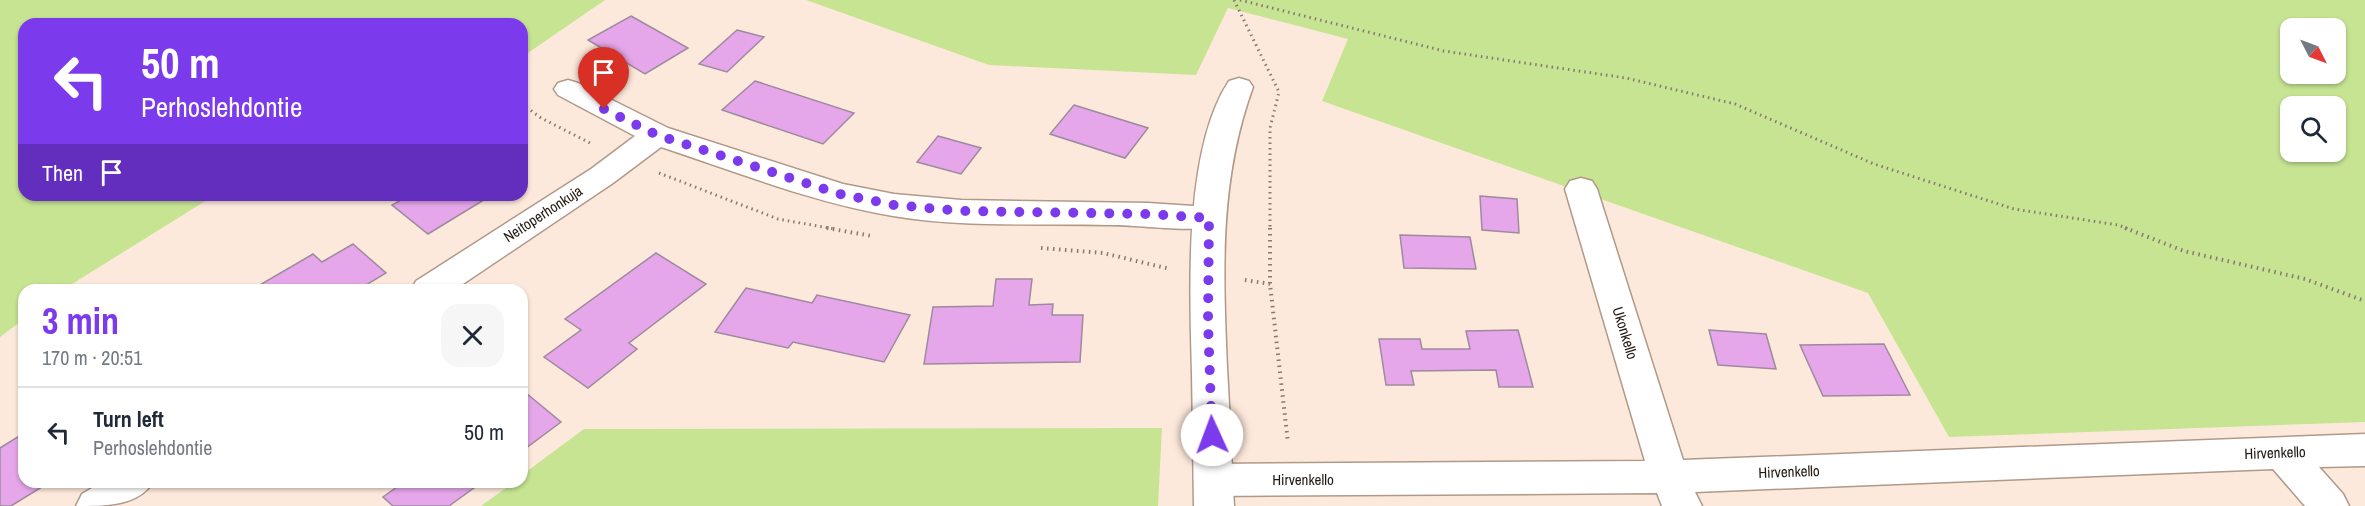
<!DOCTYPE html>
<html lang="en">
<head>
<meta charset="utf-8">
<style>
  :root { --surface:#fff; --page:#f6f6f7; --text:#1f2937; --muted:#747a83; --line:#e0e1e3; --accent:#7c3aed }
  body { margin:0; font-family:"Archivo Narrow",sans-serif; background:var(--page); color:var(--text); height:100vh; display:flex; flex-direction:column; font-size:22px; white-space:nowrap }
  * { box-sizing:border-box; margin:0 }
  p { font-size:20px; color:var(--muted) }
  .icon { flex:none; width:33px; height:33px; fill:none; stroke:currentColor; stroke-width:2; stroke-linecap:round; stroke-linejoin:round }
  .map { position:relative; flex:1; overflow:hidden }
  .side { position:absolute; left:18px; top:284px; width:510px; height:204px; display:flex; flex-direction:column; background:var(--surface); border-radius:18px; box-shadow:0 2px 4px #0004 }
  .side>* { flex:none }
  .guide { position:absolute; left:18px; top:18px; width:510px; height:183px; border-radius:18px; box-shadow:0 2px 4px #0004; background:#7c3aed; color:#fff; overflow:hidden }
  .needle { width:39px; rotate:132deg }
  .fabs { position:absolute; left:2280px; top:18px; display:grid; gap:12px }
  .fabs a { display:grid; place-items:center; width:66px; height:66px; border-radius:12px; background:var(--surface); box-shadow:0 2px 4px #0004; font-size:30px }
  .pin { position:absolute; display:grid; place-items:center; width:51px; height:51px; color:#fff; margin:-62px -26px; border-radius:50% 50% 50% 0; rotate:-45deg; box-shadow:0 0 6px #0007 }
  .pin .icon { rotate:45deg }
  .me { position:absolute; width:66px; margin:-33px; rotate:358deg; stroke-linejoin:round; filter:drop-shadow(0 0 4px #0008) }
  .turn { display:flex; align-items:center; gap:21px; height:126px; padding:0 24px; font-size:27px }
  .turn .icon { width:78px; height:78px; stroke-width:2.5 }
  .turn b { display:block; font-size:42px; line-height:51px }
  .then { display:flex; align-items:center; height:57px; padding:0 24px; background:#0003; gap:12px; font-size:22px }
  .round { display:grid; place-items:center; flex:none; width:63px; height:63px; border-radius:18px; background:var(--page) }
  .headline { display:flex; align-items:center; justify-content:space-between; height:102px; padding:0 24px }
  h1 { font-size:36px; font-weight:700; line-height:45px; color:var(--accent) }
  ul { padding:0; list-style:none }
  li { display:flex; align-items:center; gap:18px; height:90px; padding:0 24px; border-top:2px solid var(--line) }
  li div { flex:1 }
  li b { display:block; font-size:22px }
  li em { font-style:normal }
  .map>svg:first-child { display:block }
</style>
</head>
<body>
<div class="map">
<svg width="2365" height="506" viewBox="0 0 2365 506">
  <rect width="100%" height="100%" fill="#fde9db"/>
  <path fill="#c6e492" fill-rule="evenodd" d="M0,0h605l-83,57v-33h-498v171h191l-151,94 -40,1v29l-24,18z
    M806,0h1559v422l-416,15 -81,-144 -546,-192 26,-62 -120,-31 -32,67 -207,-10zM2290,28h46v46h-46zM2290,106h46v46h-46z
    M1162,428l-4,78h-677l33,-24h8v-7l62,-46z"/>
  <path fill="#e5a6ea" stroke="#9d8a9e" stroke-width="1.5" d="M631,16l57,32 -43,26 -57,-34z
    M737,30l27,7 -37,35 -28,-8z
    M755,81l99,32 -31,31 -101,-34z
    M1074,105l74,23 -23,30 -75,-24z
    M938,136l43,12 -20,26 -44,-12z
    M410,195h82l-64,39 -36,-29z
    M1480,196l37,3 2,34 -37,-3z
    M1400,235l70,2 6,32 -72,-1z
    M353,244l33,29 -28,17h-107l62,-36 9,8z
    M656,253l50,31 -77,59 8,6 -49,39 -44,-31 37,-27 -16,-11z
    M996,279h36l-3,26 24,-1 -1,11h31l-3,47 -156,2 9,-57 60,-1z
    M746,288l66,15 5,-8 93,20 -26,47 -91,-20 -5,6 -73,-16z
    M1518,330l15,57h-34l-3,-17 -85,1 3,14h-28l-7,-46h41l2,10h48l-4,-18z
    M1709,330l57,4 10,35 -58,-4z
    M1884,344l26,51 -87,1 -23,-51z
    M526,393l35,29 -39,29v-55z
    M24,433v49h26l-39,24h-11v-58z
    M404,482h78l-33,24h-56l-10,-9z"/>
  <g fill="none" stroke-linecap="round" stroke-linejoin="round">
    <defs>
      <path id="street" d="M568,80l10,3 90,45 175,56 51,10 67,6 187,3 61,4 11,3 5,8 -5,8c-24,7 -80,-1 -109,-1 -72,-2 -147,3 -218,-9 -79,-13 -156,-44 -232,-69l-48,36 -159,107h-43l5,-9 175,-112 44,-33 -77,-41 -4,-6 4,-6z
        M1581,178l11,3 5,8 86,271 682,-26v32l-46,1 24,27 6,12h-44l-32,-37 -578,23 7,14h-40l-5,-13 -444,3 -14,-4 -5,-12 5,-12 14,-4 432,-3 -80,-272 5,-8z
        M102,482h51c-15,24 -47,24 -77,24l6,-12z"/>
      <path id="secondary" d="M1239,78l10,3 4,6c-34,93 -30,184 -26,281 3,46 4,92 7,138h-40c-1,-44 -1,-89 -2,-133 -2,-81 -9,-223 37,-292z"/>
    </defs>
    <use href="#street" stroke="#b09989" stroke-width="3"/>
    <use href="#secondary" stroke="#b09989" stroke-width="3"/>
    <path stroke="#887a71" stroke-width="3" stroke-dasharray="1.5 4" stroke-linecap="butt" d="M1234,0l45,92 -9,36v101
      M1240,0l204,51 182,27 109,26 139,60 140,45 104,16 11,4
      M522,104l19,14 51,26
      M659,173l119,46 57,10"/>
    <path stroke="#887a71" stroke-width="4" stroke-dasharray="1.5 4.5" stroke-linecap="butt" d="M827,228l45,8
      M1270,228v56l18,159
      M2125,228l59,23 121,28 60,22
      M1041,248l62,5 67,16
      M1245,280l25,4"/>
    <use href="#street" fill="#fff" fill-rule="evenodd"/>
    <use href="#secondary" fill="#fff" fill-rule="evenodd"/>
  </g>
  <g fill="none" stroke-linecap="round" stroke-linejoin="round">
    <path stroke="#7c3aed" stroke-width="10" stroke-dasharray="0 18" d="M604,109l53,26 183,59 54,11 67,6 187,3 61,4 -1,104 4,113"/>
  </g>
  <g text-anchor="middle" stroke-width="5" stroke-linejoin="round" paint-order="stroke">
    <g font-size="15" fill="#211913" stroke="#fff">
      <text transform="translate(543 214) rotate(-33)" y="5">Neitoperhonkuja</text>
      <text transform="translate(1625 333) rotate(73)" y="5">Ukonkello</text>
      <text transform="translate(2275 453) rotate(-2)" y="5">Hirvenkello</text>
      <text transform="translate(1789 472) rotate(-2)" y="5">Hirvenkello</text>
      <text x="1303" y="485">Hirvenkello</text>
    </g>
  </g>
</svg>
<div class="fabs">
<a><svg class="needle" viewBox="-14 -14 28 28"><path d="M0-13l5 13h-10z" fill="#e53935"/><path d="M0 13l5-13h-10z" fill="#747a83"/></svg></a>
<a><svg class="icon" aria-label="search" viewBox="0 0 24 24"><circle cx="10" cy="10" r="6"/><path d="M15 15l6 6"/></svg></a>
</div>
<div class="pin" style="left:604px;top:109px;background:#d93025"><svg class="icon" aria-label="arrive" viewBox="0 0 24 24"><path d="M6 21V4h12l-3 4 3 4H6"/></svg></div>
<svg class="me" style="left:1212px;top:435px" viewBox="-20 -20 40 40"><circle r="19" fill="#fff"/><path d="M0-13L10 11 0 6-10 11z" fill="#7c3aed"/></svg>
<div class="guide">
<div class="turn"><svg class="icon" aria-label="left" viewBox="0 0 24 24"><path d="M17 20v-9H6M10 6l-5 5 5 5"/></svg><div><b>50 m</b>Perhoslehdontie</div></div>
<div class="then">Then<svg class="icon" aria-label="arrive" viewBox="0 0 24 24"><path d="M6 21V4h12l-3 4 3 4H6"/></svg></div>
</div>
<section class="side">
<div class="headline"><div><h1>3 min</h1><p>170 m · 20:51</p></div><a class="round"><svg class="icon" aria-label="close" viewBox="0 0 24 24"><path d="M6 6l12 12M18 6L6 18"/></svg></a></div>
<ul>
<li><svg class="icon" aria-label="left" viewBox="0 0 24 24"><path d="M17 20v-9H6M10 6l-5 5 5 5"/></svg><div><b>Turn left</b><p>Perhoslehdontie</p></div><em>50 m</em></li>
</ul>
</section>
</div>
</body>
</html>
